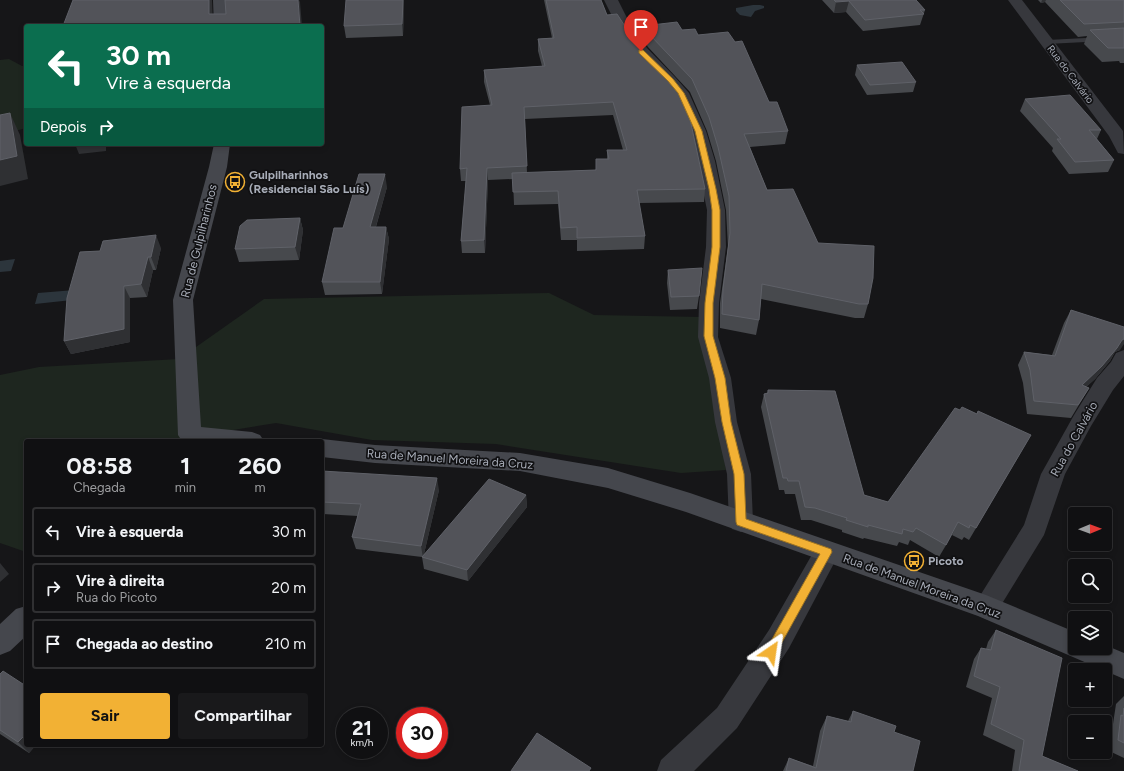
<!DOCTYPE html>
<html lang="pt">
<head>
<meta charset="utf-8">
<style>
  :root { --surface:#101012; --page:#19191b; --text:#f1f3f6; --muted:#9c9d9f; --line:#303032; --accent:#f2b134 }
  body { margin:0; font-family:Figtree,sans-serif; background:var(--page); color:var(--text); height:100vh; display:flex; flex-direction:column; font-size:15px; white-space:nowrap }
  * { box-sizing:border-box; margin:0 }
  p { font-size:13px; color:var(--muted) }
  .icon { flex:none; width:22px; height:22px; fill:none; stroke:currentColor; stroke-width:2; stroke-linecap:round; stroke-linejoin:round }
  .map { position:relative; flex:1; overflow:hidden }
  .side { position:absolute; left:24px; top:439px; width:300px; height:308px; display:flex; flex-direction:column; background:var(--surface); border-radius:4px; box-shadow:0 2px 6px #0003,0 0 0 1px var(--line) }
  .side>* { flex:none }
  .banner { position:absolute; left:24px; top:24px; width:300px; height:122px; border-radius:4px; box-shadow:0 2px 6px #0003,0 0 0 1px var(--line); background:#0b6e4f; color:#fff; overflow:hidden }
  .needle { width:26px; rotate:89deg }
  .fabs { position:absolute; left:1068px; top:507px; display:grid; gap:8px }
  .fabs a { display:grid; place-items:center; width:44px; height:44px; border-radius:4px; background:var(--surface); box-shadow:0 2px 6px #0003,0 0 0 1px var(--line); font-size:20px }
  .speed { position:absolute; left:336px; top:707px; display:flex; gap:8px; font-size:20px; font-weight:700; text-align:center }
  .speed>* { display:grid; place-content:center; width:52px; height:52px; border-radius:50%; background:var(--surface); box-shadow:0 2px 6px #0003,0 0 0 1px var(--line); line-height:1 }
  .speed small { font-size:10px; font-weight:400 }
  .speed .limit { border:6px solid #d22; background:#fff; color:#111 }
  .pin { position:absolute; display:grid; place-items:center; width:34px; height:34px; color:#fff; margin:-41px -17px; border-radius:50% 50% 50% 0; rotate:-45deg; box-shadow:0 0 4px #0007 }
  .pin .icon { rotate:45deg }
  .me { position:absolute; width:44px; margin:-22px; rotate:32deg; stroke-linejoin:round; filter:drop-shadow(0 0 3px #0008) }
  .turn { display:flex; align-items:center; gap:14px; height:84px; padding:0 16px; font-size:18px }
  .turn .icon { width:52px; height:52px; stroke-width:2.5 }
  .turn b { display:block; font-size:28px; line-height:34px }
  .then { display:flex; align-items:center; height:38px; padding:0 16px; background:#0003; gap:8px; font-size:15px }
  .eta { display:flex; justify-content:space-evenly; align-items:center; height:68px; text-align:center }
  .eta b { font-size:24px; font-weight:700; line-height:28px }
  .button { display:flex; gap:8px; margin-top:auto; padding:8px 16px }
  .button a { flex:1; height:46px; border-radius:4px; background:var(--accent); color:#111; font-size:16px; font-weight:700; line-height:46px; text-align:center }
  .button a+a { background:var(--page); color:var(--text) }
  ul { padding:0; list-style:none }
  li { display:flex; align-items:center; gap:12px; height:50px; margin:0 8px 6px; padding:0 8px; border:2px solid var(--line); border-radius:4px }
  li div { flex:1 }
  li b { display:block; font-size:15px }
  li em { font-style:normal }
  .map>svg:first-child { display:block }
</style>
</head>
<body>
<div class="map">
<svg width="1124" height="771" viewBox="0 0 1124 771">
  <rect width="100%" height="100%" fill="#161618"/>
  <path fill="#1e261f" d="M9,59l13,7h4v62l-26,7v-75z
    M549,293l45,22 108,2 24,153 -45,3 -185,-29 -124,-4 -96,-17 -110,18h-140v111l-26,-9v-168l39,-8 140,-8 85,-60z"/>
  <path fill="#2c353c" d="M753,5h7l4,1v2l-9,3 -4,6 -11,-2 -4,-4v-3z
    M15,259l-4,12 -11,1v-11z
    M75,290l-3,10 -37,4 3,-11z"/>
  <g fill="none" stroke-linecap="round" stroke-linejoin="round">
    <path fill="#37383d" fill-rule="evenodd" d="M1124,36v4l-77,4 -4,-2 4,-2z"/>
    <path fill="#37383d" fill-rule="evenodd" d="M604,0h14l10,20 19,28 28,29 14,16 17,38 9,30 10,49 1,37 -7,56 -1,34 13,41 6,44 14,52 2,48 -3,7 -9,3 -9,-3 -3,-7 -2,-48 -12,-52 -6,-44 -11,-41 1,-34 7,-56 1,-37 -10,-49 -7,-30 -16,-37 -38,-40 -22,-34z
      M1008,0h14l101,131 1,23 -6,-1 -9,-17z
      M1124,350v26l-11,14 -22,36 -26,48 -21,61 -49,80 -9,4 -9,-4 -4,-8 51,-82 17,-51 33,-59 23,-37 14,-16 5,-9z
      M827,541l9,3 4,8 -51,96 -52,80 -43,43h-37l4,-11 56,-52 52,-78 49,-86z"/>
    <path fill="#45474d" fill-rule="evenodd" d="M213,0h14l1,26h-14z
      M214,144h16l-3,23 -34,133 8,127 51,5 8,3 4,6h-82l-4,-6 -5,-135 36,-133z
      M322,439l53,6 145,8 88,15 82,25 296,102 89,37v16h30v-3l19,8v26l-146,-63 -292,-104 -78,-24 -88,-17 -145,-8 -53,-6v-16h-6z
      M26,606v30l-16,15 -10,4v-31l16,-15z"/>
  </g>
  <path fill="#47494d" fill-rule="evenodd" d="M404,0l-1,36 -57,2 -2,-12z
    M526,0h75l6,15 98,174 -1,13 -65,1 6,33 -1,13 -67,2v-11h-16l-3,-36 -44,1 -1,-26 -25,1 -3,73h-23l-1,-12 5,-60h-5l-1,-12 30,-64 -6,-23v-12l58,-4 -4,-15v-12l14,-1 -8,-38zM613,115l10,35h-16v9l-12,11 -68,3 -2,-54z
    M822,0h94l9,10 -5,15 -57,6 -17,-19 -12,1z
    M1038,0h86v63h-4l-1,-2 -17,1 -18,-18 3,-8 -9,1 -33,-35 -4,1z
    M643,26l39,4 16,5 71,67 19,29 -3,13 -35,3 17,43 51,53 50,61 -4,14h-9l-94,-19 -2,21 -3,15 -36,-7v-25l8,-56 -2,-37 -10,-49 -9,-30 -17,-39 -42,-45 -6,-8z
    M857,65l59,17 -3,10 -46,3 -12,-20z
    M1025,99l76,31 -4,9 17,21 -6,12 -39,2 -17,-23 1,-3 -33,-37z
    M387,187l-11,40h10l3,12 -7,55 -57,1 -3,-13 21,-54z
    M300,218l3,12 -4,30 -60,2 -4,-13z
    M161,248l-5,22h-3l-6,27 -17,1v44l-59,12 -7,-13 16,-89z
    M668,270l31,26 -2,13 -27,1 -3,-27z
    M1071,310l49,40 -5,2 -5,9 -15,18 -9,8 3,1 -18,30 -44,-4 -4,-31 -5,-18 6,-13 28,3 12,-32z
    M768,390l96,105 24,7 72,-92 17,4 54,21 -62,105 -5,-3 -2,3 -10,-5 -13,22 -29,-17 -2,5 -9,-3 -2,4 -33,-8 -1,1 -21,-7v-2l-31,-10h-10l-6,-26h-10l-1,-4h-5l-18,-83 3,-13h3z
    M322,471l117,19 -15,64 102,-59 1,12 -59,74 -44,-12 -2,-12 -66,-8 -4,-12 6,-21 -35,-2 -1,5z
    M996,630l46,126 36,15h-66l3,-21 -32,-15 9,-37 -26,-11 8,-28 7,-11 5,1 2,-7z
    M0,674l26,71h10l-7,8 -29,-19z
    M1124,696v62l-17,-8 3,-24 3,-2 3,-20z
    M853,711l41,21 19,39h-130l6,-13 24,8 7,-35 7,-15 21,5z"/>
  <path fill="#2f3033" d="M209,0h3l1,26 -4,-12z
    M298,0h1l1,2 2,24h-2z
    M403,0h1l-1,36 -1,-12z
    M1042,0h4l-1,2 -4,1z
    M849,1l-3,11 -12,1 2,-11z
    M141,25l1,1h-15z
    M10,113l10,22 8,44 -28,7v-26z
    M75,144h31v7l-27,3z
    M487,168l1,12 -3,73 -1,-13z
    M385,174l2,13 -15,53 -2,-13z
    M300,218l3,12 -4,30 -4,-13z
    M386,227l3,12 -7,55 -2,-12z
    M156,235l5,13 -5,22 -5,-13z
    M148,257l5,13 -6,27 -6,-13z
    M124,286l6,12v44l-59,12 -7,-13z
    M1124,339v5l-4,6 -5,2 -5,9 -15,18 -20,18 7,-12 40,-45z
    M437,478l2,12 -16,68 -2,-12z
    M526,495l1,12 -59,74 -1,-11z
    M322,509l1,5 -1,5z
    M958,522l-6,13 -13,22 7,-12z
    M0,563l9,11 -9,8z
    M26,734v11h10l-7,8 -11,-11z"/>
  <path fill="#525359" stroke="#5f6168" d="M73,0h136v14h17l-1,-14h73l2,26h-159v-1l-14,1h-64z
    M346,0h57l-1,24 -58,2z
    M546,0h55l6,15 10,-1 19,29 38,40 16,36 15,70 -68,1 8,46 -68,2v-11l-16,1 -3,-37 -45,1 -1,-19 84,-3v-11h13l-2,-9h20l-14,-48 -89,5 3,59 -40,2 -3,72 -23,1 6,-73 -7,1 2,-62 30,-2 -8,-35 61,-4 -7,-27 16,-1z
    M834,0h82l9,10h-5l4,4 -59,6 -16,-19 -13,1z
    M1060,0h64v22l-40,2z
    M677,22l5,8 13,-1 3,6 30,-3 7,10 7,-1 27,61h8l11,29 -44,3 23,56 26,-1 25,54 56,3 -1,32 -5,26h-9l-97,-20 -3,36 -37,-6 1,-25 7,-56 -1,-37 -11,-49 -9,-30 -17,-38 -43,-45 -6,-8z
    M1124,28v20h-16l-18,-18z
    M902,62l14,20 -46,3 -13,-20z
    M1070,95l31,35h-12l25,30 -39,2 -18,-23h4l-36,-40z
    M10,113l7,43 -17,4v-45z
    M359,174h26l-15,53h16l-6,55h-58l12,-54h9z
    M300,218l-5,29 -60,2 5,-23 7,-6z
    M156,235l-5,22h-3l-7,27 -17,2v43l-60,12 3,-43 13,-46 20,-1 3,-10z
    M702,268l-3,28 -28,1 -3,-27z
    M1071,310l53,17v12l-2,1 -5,8 -15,18 -20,19 7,3 -11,17 -44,-4 -4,-31 -6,-18 31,4z
    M768,390l67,1 29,104 24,7 67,-94 5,2 2,-3 15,7 1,-3 53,24 -55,93 -6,-3 -1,3 -11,-6 -12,23 -30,-17 -3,4 -10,-3 -1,5 -34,-9v2l-22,-7 1,-2 -32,-10 -10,-1 -6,-26h-11l-1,-3h-4l-19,-84 4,-1z
    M322,471l115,7 -16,68 -69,-9 9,-33 -39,-2z
    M489,479l37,16 -59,75 -45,-13z
    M996,630l66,28 -20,98 36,15h-59l5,-31 -33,-16 9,-37 -26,-11 7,-28 10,2z
    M3,671l23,15v48l-8,8 -18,-12v-56z
    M1124,708v35l-6,-3 3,-25 2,1z
    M853,711l43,15 -2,6 26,9 -7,30h-127l3,-13 27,10 11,-52 24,6z
    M537,733l54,35 -2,3h-78z"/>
  <path fill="#f2b134" stroke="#9d7322" d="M639,50h4l30,29 11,14 18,38 14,58 4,21v37l-7,56v33l12,42 6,44 13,52 2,45 85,30 1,3 -57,103 -4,2 -4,-2 -2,-3 2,-4 53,-94 -83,-29 -1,-3 -2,-48 -12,-52 -7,-44 -11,-42 1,-33 7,-56v-37l-3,-21 -14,-58 -17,-38 -10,-12 -29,-28z"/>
  <defs>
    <symbol id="bus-ring" viewBox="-11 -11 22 22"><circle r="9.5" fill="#111113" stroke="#f2b134" stroke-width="1.5"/><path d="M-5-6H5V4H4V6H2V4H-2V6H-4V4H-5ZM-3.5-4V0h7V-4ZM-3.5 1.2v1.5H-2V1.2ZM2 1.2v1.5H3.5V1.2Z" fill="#f2b134"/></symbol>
  </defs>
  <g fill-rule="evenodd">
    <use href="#bus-ring" x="224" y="171" width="22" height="22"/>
    <use href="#bus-ring" x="903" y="550" width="22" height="22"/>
  </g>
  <g text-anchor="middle" stroke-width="3.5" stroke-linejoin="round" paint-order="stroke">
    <g font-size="10" fill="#a8adb8" stroke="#111113">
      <text transform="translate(1071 74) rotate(53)" y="4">Rua do Calvário</text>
    </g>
    <g font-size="12" font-weight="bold" fill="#a8adb8" stroke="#111113" text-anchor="start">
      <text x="249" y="179">Gulpilharinhos<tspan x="249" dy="14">(Residencial São Luís)</tspan></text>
      <text x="928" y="565">Picoto</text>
    </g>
    <g font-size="12" fill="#a8adb8" stroke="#111113">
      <text transform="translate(199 241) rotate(-76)" y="4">Rua de Gulpilharinhos</text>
      <text transform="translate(1074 439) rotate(-61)" y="4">Rua do Calvário</text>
      <text transform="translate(450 459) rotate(4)" y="4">Rua de Manuel Moreira da Cruz</text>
      <text transform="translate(922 586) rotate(20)" y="4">Rua de Manuel Moreira da Cruz</text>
    </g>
  </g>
</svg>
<div class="fabs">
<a><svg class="needle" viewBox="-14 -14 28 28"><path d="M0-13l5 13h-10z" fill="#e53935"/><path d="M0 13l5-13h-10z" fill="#9c9d9f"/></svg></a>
<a><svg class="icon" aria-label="search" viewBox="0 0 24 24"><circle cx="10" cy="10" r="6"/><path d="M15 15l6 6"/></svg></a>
<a><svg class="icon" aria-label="layers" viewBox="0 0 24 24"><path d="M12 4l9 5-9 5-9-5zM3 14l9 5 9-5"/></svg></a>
<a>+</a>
<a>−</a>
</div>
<div class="speed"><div>21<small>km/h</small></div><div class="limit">30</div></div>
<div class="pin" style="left:641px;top:51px;background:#d93025"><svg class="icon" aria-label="arrive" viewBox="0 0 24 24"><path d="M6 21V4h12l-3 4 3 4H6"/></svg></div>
<svg class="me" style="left:771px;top:652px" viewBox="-20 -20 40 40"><path d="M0-17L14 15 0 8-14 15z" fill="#f2b134" stroke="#fff" stroke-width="4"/></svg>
<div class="banner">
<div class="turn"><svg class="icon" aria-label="left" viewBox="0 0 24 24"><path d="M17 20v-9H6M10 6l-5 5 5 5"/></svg><div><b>30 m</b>Vire à esquerda</div></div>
<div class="then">Depois<svg class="icon" aria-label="right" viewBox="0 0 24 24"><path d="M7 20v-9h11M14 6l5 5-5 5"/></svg></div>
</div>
<section class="side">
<div class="eta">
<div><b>08:58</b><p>Chegada</p></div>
<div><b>1</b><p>min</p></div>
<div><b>260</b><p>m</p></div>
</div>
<ul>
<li><svg class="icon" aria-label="left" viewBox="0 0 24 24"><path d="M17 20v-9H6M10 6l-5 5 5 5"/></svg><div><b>Vire à esquerda</b></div><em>30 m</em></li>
<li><svg class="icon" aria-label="right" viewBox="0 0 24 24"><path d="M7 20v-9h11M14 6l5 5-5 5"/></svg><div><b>Vire à direita</b><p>Rua do Picoto</p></div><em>20 m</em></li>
<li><svg class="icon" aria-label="arrive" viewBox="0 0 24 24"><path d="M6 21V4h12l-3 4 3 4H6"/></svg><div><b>Chegada ao destino</b></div><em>210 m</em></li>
</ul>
<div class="button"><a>Sair</a><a>Compartilhar</a></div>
</section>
</div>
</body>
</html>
